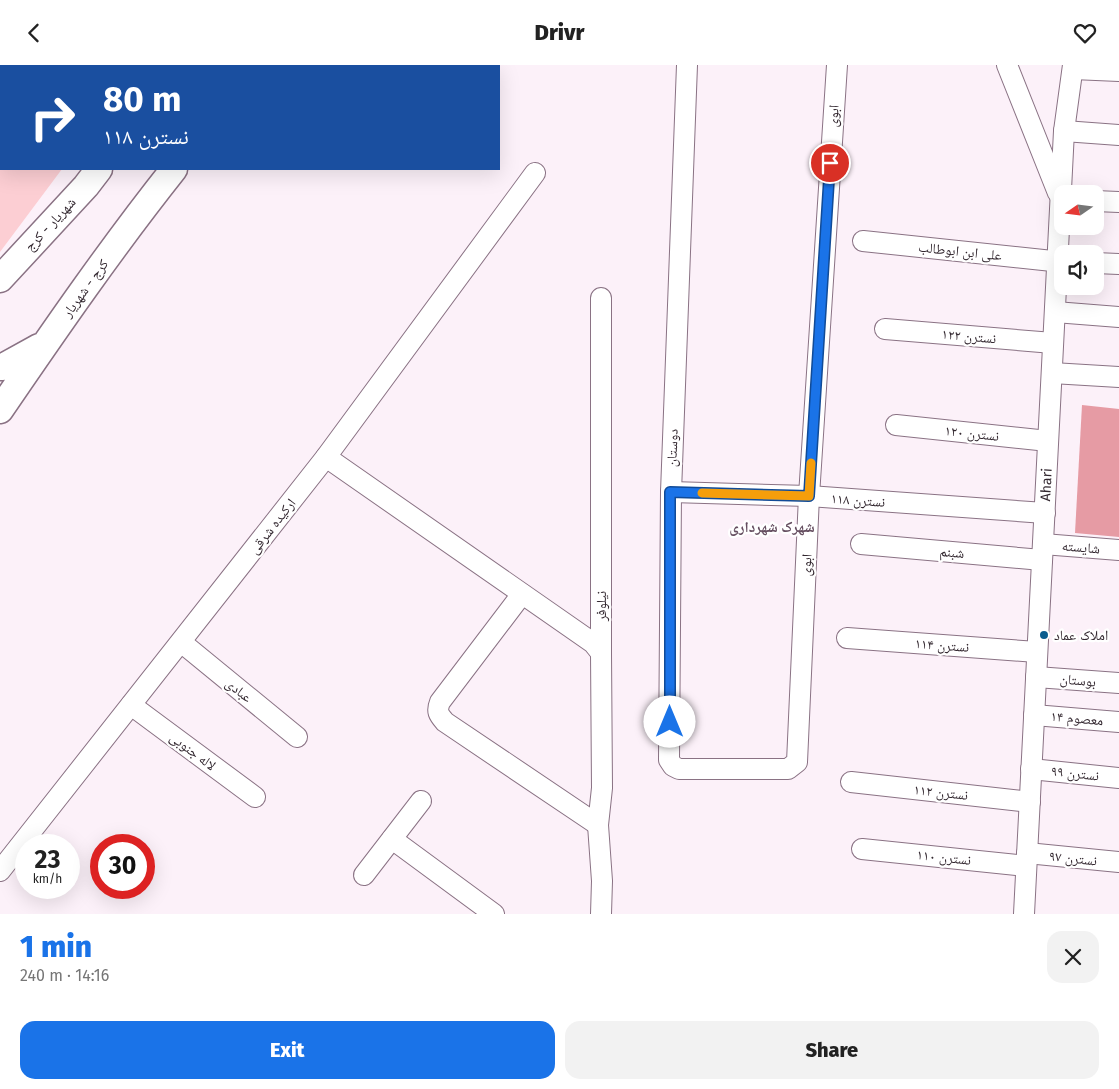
<!DOCTYPE html>
<html lang="en">
<head>
<meta charset="utf-8">
<style>
  :root { --surface:#fff; --page:#f2f2f2; --text:#222; --muted:#767676; --accent:#1a73e8 }
  body { margin:0; font-family:"Fira Sans","Noto Naskh Arabic",sans-serif; background:var(--page); color:var(--text); height:100vh; display:flex; flex-direction:column; font-size:19px; white-space:nowrap }
  * { box-sizing:border-box; margin:0 }
  p { font-size:16px; color:var(--muted) }
  .icon { flex:none; width:28px; height:28px; fill:none; stroke:currentColor; stroke-width:2; stroke-linecap:round; stroke-linejoin:round }
  .map { position:relative; height:849px; overflow:hidden }
  .panel { display:flex; flex-direction:column; background:var(--surface); flex:1 }
  .panel>* { flex:none }
  .hud { position:absolute; left:0px; top:0px; width:500px; height:105px; box-shadow:0 5px 20px #0002; background:#1a4fa0; color:#fff; overflow:hidden }
  .needle { width:32px; rotate:256deg }
  .controls { position:absolute; left:1054px; top:120px; display:grid; gap:10px }
  .controls a { display:grid; place-items:center; width:50px; height:50px; border-radius:10px; background:var(--surface); box-shadow:0 5px 20px #0002; font-size:25px }
  .speed { position:absolute; left:15px; top:769px; display:flex; gap:10px; font-size:25px; font-weight:700; text-align:center }
  .speed>* { display:grid; place-content:center; width:65px; height:65px; border-radius:50%; background:var(--surface); box-shadow:0 5px 20px #0002; line-height:1 }
  .speed small { font-size:12px; font-weight:400 }
  .speed .limit { border:8px solid #d22; background:#fff; color:#111 }
  .pin { position:absolute; display:grid; place-items:center; width:42px; height:42px; color:#fff; margin:-21px; border:2px solid #fff; border-radius:50%; box-shadow:0 1px 5px #0007 }
  .me { position:absolute; width:55px; margin:-28px; rotate:0deg; stroke-linejoin:round; filter:drop-shadow(0 0 4px #0008) }
  .turn { display:flex; align-items:center; gap:18px; height:105px; padding:0 20px; font-size:22px }
  .turn .icon { width:65px; height:65px; stroke-width:2.5 }
  .turn b { display:block; font-size:35px; line-height:42px }
  .round { display:grid; place-items:center; flex:none; width:52px; height:52px; border-radius:15px; background:var(--page) }
  .overview { display:flex; align-items:center; justify-content:space-between; height:85px; padding:0 20px }
  h1 { font-size:30px; font-weight:800; line-height:38px; color:var(--accent) }
  .primary-button { display:flex; gap:10px; margin-top:auto; padding:10px 20px }
  .primary-button a { flex:1; height:58px; border-radius:15px; background:var(--accent); color:#fff; font-size:20px; font-weight:800; line-height:58px; text-align:center }
  .primary-button a+a { background:var(--page); color:var(--text) }
  header { display:flex; justify-content:space-between; align-items:center; height:65px; padding:0 20px; background:var(--surface); font-size:22px; font-weight:800 }
  .map>svg:first-child { display:block }
</style>
</head>
<body>
<header><svg class="icon" aria-label="back" viewBox="0 0 24 24"><path d="M15 5l-7 7 7 7"/></svg>Drivr<svg class="icon" aria-label="heart" viewBox="0 0 24 24"><path d="M12 20l-8-8c-3-5 5-10 8-4 3-6 11-1 8 4z"/></svg></header>
<div class="map">
<svg width="1119" height="849" viewBox="0 0 1119 849">
  <rect width="100%" height="100%" fill="#fcf1f9"/>
  <path fill="#fcced3" d="M1,73v31h61l-62,83v-112z"/>
  <path fill="#e69ba4" d="M1082,340l37,4v128l-44,-4z"/>
  <g fill="none" stroke-linecap="round" stroke-linejoin="round">
    <defs>
      <g id="minor">
        <path d="M687,0l-16,427 -2,268 4,6 6,3h109l9,-7 12,-266 28,-431"/>
        <path d="M1007,0l51,128"/>
        <path d="M42,1l1,-1"/>
        <path d="M1073,4l46,2"/>
        <path d="M0,54l1,-1"/>
        <path d="M1064,66l55,4"/>
        <path d="M1095,136l24,1"/>
        <path d="M863,176l199,21"/>
        <path d="M1095,198l24,1"/>
        <path d="M1055,247l64,5"/>
        <path d="M885,264l168,14"/>
        <path d="M1052,308l67,4"/>
        <path d="M896,360l152,16"/>
        <path d="M326,392l267,186 8,10"/>
        <path d="M671,427l138,4 236,17"/>
        <path d="M861,479l181,16"/>
        <path d="M1043,479l76,6"/>
        <path d="M522,529l-82,108c-4,10 -1,13 5,20l153,103"/>
        <path d="M847,573l190,14"/>
        <path d="M181,577l116,95"/>
        <path d="M1036,612l83,6"/>
        <path d="M131,640l124,92"/>
        <path d="M1034,650l85,7"/>
        <path d="M1031,704l88,9"/>
        <path d="M851,717l179,20"/>
        <path d="M392,774l102,75"/>
        <path d="M862,784l164,17"/>
        <path d="M1027,788l92,9"/>
        <path d="M0,806l326,-414 209,-284"/>
        <path d="M364,810l57,-74"/>
        <path d="M601,849l1,-33 -4,-56 4,-37 -1,-135v-355"/>
        <path id="s1" d="M1024,849l40,-783 9,-66"/>
      </g>
      <path id="major" d="M179,1l1,-1
        M254,1l1,-1
        M0,214l86,-93 13,-17
        M0,302h3l36,-20
        M0,345c56,-82 112,-163 174,-241"/>
    </defs>
    <use href="#minor" stroke="#8a7284" stroke-width="22"/>
    <use href="#major" stroke="#8a7284" stroke-width="29"/>
    <use href="#minor" stroke="#fff" stroke-width="20"/>
    <use href="#major" stroke="#fff" stroke-width="26"/>
  </g>
  <g fill="none" stroke-linecap="round" stroke-linejoin="round">
    <defs>
      <path id="route" d="M670,657v-230l139,4 21,-333"/>
    </defs>
    <use href="#route" stroke="#114b97" stroke-width="12"/>
    <use href="#route" stroke="#1a73e8" stroke-width="9"/>
    <path stroke="#f59e0b" stroke-width="9" d="M702,428l107,3 2,-33"/>
  </g>
  <circle fill="#0a5c8e" stroke="#fff" stroke-width="2" cx="1044" cy="570" r="5"/>
  <g text-anchor="middle" stroke-width="4.5" stroke-linejoin="round" paint-order="stroke">
    <g font-size="14" fill="#32272f" stroke="#fff">
      <text transform="translate(833 51) rotate(-86)" y="5">ابوی</text>
      <text transform="translate(50 159) rotate(-47)" y="5">شهریار - کرج</text>
      <text transform="translate(960 186) rotate(6)" y="5">علی ابن ابوطالب</text>
      <text transform="translate(85 223) rotate(-54)" y="5">کرج - شهریار</text>
      <text transform="translate(969 271) rotate(5)" y="5">نسترن ۱۲۲</text>
      <text transform="translate(972 368) rotate(6)" y="5">نسترن ۱۲۰</text>
      <text transform="translate(672 383) rotate(-88)" y="5">دوستان</text>
      <text dy="5" stroke="none"><textPath href="#s1" startOffset="430">Ahari</textPath></text>
      <text transform="translate(858 435) rotate(4)" y="5">نسترن ۱۱۸</text>
      <text transform="translate(272 461) rotate(-52)" y="5">ارکیده شرقی</text>
      <text transform="translate(1081 482) rotate(5)" y="5">شایسته</text>
      <text transform="translate(952 487) rotate(5)" y="5">شبنم</text>
      <text transform="translate(806 500) rotate(-87)" y="5">ابوی</text>
      <text transform="translate(601 541) rotate(-90)" y="5">نیلوفر</text>
      <text transform="translate(942 580) rotate(4)" y="5">نسترن ۱۱۴</text>
      <text transform="translate(1078 615) rotate(5)" y="5">بوستان</text>
      <text transform="translate(239 625) rotate(39)" y="5">عبادی</text>
      <text transform="translate(1077 653) rotate(5)" y="5">۱۴ معصوم</text>
      <text transform="translate(193 686) rotate(37)" y="5">لاله جنوبی</text>
      <text transform="translate(1075 708) rotate(6)" y="5">نسترن ۹۹</text>
      <text transform="translate(941 727) rotate(6)" y="5">نسترن ۱۱۲</text>
      <text transform="translate(944 792) rotate(6)" y="5">نسترن ۱۱۰</text>
      <text transform="translate(1073 793) rotate(6)" y="5">نسترن ۹۷</text>
    </g>
    <g font-size="14" fill="#32272f" stroke="#fff" text-anchor="start">
      <text x="1054" y="575">املاک عماد</text>
    </g>
    <g font-size="15" font-weight="bold" fill="#654e60" stroke="#fff">
      <text x="772" y="467">شهرک شهرداری</text>
    </g>
  </g>
</svg>
<div class="controls">
<a><svg class="needle" viewBox="-14 -14 28 28"><path d="M0-13l5 13h-10z" fill="#e53935"/><path d="M0 13l5-13h-10z" fill="#767676"/></svg></a>
<a><svg class="icon" aria-label="sound" viewBox="0 0 24 24"><path d="M4 9h4l5-4v14l-5-4H4zM17 9q2 3 0 6"/></svg></a>
</div>
<div class="speed"><div>23<small>km/h</small></div><div class="limit">30</div></div>
<div class="pin" style="left:830px;top:98px;background:#d93025"><svg class="icon" aria-label="arrive" viewBox="0 0 24 24"><path d="M6 21V4h12l-3 4 3 4H6"/></svg></div>
<svg class="me" style="left:670px;top:657px" viewBox="-20 -20 40 40"><circle r="19" fill="#fff"/><path d="M0-13L10 11 0 6-10 11z" fill="#1a73e8"/></svg>
<div class="hud">
<div class="turn"><svg class="icon" aria-label="right" viewBox="0 0 24 24"><path d="M7 20v-9h11M14 6l5 5-5 5"/></svg><div><b>80 m</b>نسترن ۱۱۸</div></div>
</div>
</div>
<section class="panel">
<div class="overview"><div><h1>1 min</h1><p>240 m · 14:16</p></div><a class="round"><svg class="icon" aria-label="close" viewBox="0 0 24 24"><path d="M6 6l12 12M18 6L6 18"/></svg></a></div>
<div class="primary-button"><a>Exit</a><a>Share</a></div>
</section>
</body>
</html>
